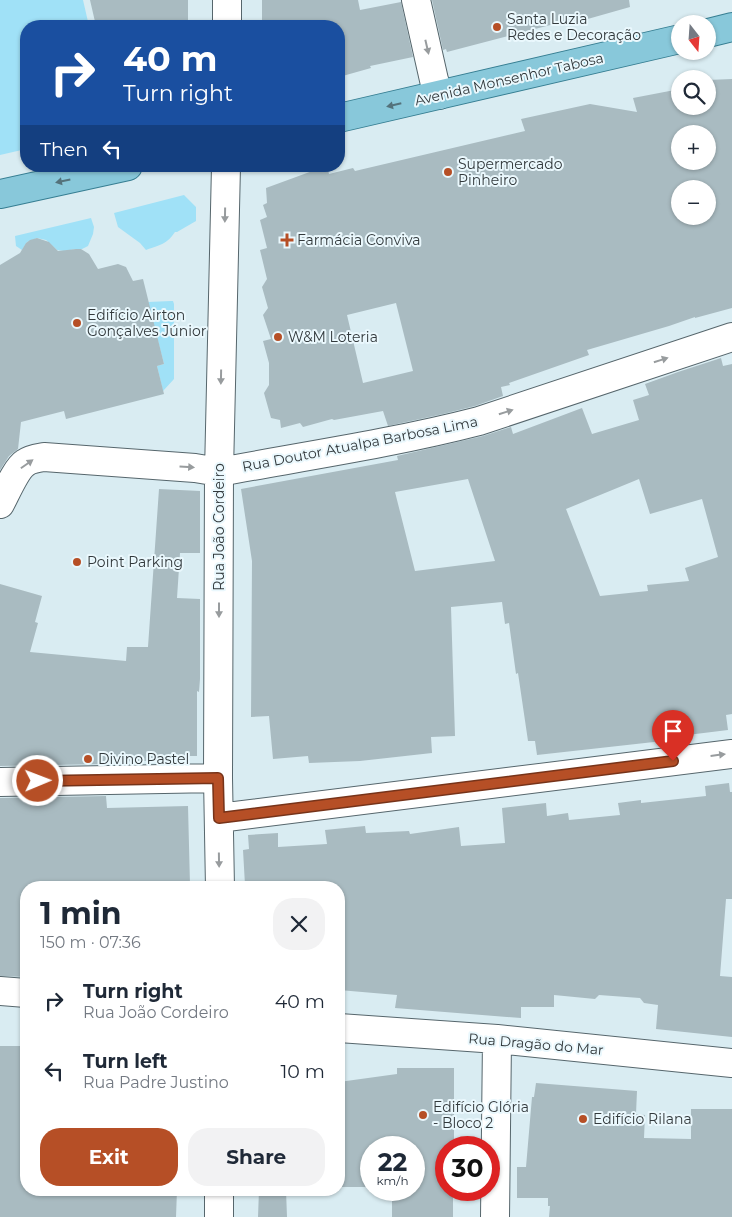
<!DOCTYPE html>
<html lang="en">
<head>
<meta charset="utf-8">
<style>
  :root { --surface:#fff; --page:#f2f2f3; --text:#1f2937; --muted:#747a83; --accent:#b64f26 }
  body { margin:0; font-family:Montserrat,sans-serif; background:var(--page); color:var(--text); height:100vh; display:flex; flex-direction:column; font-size:19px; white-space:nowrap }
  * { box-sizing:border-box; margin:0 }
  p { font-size:16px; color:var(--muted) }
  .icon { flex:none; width:28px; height:28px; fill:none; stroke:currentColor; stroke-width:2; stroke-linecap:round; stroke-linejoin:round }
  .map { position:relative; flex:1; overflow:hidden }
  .panel { position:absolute; left:20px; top:881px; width:325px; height:315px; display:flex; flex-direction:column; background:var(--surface); border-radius:20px; box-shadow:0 1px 4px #0004 }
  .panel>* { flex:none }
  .guide { position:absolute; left:20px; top:20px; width:325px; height:152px; border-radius:20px; box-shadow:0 1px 4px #0004; background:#1a4fa0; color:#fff; overflow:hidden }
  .needle { width:32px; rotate:163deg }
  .buttons { position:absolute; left:671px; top:15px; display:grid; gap:10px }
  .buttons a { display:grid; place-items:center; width:45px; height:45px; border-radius:50%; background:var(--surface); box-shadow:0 1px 4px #0004; font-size:25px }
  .speed { position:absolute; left:360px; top:1136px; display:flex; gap:10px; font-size:25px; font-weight:700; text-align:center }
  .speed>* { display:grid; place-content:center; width:65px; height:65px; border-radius:50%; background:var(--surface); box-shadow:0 1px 4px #0004; line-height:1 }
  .speed small { font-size:12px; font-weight:400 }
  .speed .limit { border:8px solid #d22; background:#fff; color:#111 }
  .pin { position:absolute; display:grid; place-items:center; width:42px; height:42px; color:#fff; margin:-51px -21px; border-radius:50% 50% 50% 0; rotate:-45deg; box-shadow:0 0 5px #0007 }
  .pin .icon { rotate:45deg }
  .me { position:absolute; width:55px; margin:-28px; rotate:89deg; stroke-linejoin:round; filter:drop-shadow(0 0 4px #0008) }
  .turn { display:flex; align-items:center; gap:18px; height:105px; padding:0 20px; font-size:22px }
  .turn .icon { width:65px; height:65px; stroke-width:2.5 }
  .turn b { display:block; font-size:35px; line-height:42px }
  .then { display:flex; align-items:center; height:48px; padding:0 20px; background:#0003; gap:10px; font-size:19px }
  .round { display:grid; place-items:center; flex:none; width:52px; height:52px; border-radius:20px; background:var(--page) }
  .headline { display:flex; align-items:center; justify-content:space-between; height:85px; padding:0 20px }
  h1 { font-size:30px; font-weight:700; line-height:38px }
  .primary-button { display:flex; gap:10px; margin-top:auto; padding:10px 20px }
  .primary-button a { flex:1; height:58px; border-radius:20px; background:var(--accent); color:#fff; font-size:20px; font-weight:700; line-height:58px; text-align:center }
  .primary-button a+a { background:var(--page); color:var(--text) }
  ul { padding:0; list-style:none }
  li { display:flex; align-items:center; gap:15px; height:70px; padding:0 20px }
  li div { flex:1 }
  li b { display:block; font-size:19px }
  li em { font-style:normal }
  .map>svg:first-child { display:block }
</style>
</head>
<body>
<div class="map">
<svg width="732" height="1217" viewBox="0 0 732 1217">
  <rect width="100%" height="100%" fill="#d9ecf2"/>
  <path fill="#a0e1f7" d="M0,0h83l6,26h-63v123l-26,6z
    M184,195l12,12v14l-19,11h-2c-8,12 -15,13 -29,18l-6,-7 -22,-16 -4,-14z
    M91,218l3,9 -1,7 -5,12 -6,3h-6l-12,2 -7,-1 -11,-10 -9,-2 -10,4 -5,8 -6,-4 -1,-10z
    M171,301h2l1,3v75l-11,12 -6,-25 7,-2 -16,-62z"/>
  <path fill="#a9bbc1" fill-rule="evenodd" d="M90,0h98v26h-92z
    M262,0h96l2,10 41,-8 12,55 -43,9 1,2 -32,9v-51h-77z
    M432,0h197l1,7 -67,19 -1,-4 -115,30 -1,-3 -3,1z
    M732,79v229l-37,10v-1l-26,9 -82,24 2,5 -80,28 1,2 -9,2 2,9 -28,10 -32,8 -55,12 -5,-15 -49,9 -2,-1 -29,8 -3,-4 -19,5 -1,-8 -9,-2 -7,-25 5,-8v-22l-6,-22 8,-2 -8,-24 5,-7 -6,-21 5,-8 -7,-29 7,-2 -7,-28 7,-3 -4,-12 4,-2 -1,-15 60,-22h1l2,8 24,-6 2,3 170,-40 -4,-12 69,-15 47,8 -4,-14 47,-9v17h28v-26zM680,134h28v27h-28zM680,189h28v27h-28zM396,303l17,68 -50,12 -16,-68z
    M37,238l12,4 9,9 18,-2h5l8,5 9,15 20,-5 8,3 7,14 10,-2 21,85 -7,2 7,28 -98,25 -2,-8 -43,11 -3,27 -9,7 -9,14v-205l20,-12 6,-10 4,-3z
    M721,358l2,8 9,-2v350l-6,1 2,15 -65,8v3l-126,14 -2,-14h-7l-10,-68 -2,1 -7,-51 -4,1 -3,-22 -51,5 4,129 -24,1 1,16 -72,8 -51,2 -1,-7 -35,3 -4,-43 -18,1 1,-156 -11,-72 157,-29 -1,-4 86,-20 28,-9 2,7 69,-26 10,26 47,-14 -6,-20 16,-5 -4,-11 33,-12zM468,479l27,82 -80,10 -20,-79zM639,479l11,35 52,-15 16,58 -33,11 4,13 -42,4 1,6 -48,5 -34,-87z
    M159,489l41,2v62h-20l-3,45 23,1v80l-1,13 -2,-1v65h-15v4l-77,2v2l-105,2v-182l42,12 -7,26 3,1 -8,29 96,9 1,-14h21z
    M729,783l1,9h2v107h-6l-6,77 12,1v60l-76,-8 2,-24 -14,-2 -4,-5 -41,-3 -4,4 -41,-4v12h-33v11l-126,-10 2,-13 -58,-5v-102h-92v-3h-2l-2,-35 6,-1 -1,-14 30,-2v14l49,-3 -2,-14 40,-4 1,7 43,-2 1,3 49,-7 2,19 44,-3 -3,-35 44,-5 1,13 21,-3 1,7 51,-5 -2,-12 23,-3v3l65,-7 -1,-10z
    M106,796l1,12 81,-2 2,79 -81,3h-83v89l-26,-1v-178z
    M0,1046h26v144h151l-1,27h-176z
    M397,1068h57v80h-8v42h7v27h-61v-27h22v-42h-43v39h-32v-105l58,-8z
    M536,1083l101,8 -1,23 9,1 -1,23 47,1v-30h41v108h-183l1,-11h-2v-8h-31v-31h9l6,-70h2z
    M259,1190h27l1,27h-29z"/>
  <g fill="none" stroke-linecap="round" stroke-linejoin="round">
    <defs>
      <path id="minor" d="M416,0l18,80 5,15
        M227,26v-26
        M0,504c6,-11 16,-35 25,-41 5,-4 13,-5 19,-6l151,11 24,4c87,-16 175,-29 260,-51l253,-84
        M0,782l218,-4
        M219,818l513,-64
        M220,888l-2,-110 1,-306 7,-306
        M0,991l26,2
        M339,1028l158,11 235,24
        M219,1217v-27
        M495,1217l2,-178"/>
      <path id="major" d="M708,33l24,-6
        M339,118l341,-79
        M0,194l128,-28"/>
    </defs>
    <use href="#minor" stroke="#56666c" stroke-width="30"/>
    <use href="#major" stroke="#367e92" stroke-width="30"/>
    <use href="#minor" stroke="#fff" stroke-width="28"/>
    <use href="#major" stroke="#88c8da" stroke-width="28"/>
  </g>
  <defs><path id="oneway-solid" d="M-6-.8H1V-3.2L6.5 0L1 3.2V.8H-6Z" transform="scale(1.25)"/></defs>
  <g fill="#989c9e">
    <use href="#oneway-solid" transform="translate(427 47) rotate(77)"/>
    <use href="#oneway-solid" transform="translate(225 215) rotate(91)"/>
    <use href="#oneway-solid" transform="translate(661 360) rotate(-18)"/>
    <use href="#oneway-solid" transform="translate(221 377) rotate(91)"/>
    <use href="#oneway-solid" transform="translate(506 412) rotate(-18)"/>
    <use href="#oneway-solid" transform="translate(27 464) rotate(-35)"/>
    <use href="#oneway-solid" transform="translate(187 467) rotate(4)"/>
    <use href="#oneway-solid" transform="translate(219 610) rotate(90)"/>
    <use href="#oneway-solid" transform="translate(718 755) rotate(-7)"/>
    <use href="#oneway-solid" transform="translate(219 860) rotate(89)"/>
  </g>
  <g fill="#54727b">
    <use href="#oneway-solid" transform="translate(394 105) rotate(167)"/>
    <use href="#oneway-solid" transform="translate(63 181) rotate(168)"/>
  </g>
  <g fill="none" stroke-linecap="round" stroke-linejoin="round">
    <defs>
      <path id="route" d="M38,781l180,-3 1,40 454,-57"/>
    </defs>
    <use href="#route" stroke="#763319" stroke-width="12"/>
    <use href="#route" stroke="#b64f26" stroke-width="9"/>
  </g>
  <g fill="#b64f26" stroke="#eaf8fd" stroke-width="2">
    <circle cx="497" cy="27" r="5"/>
    <circle cx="448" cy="172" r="5"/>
    <path d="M284.5 232.5h5v5h5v5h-5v5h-5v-5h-5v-5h5z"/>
    <circle cx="77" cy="323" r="5"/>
    <circle cx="278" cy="337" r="5"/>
    <circle cx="77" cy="562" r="5"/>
    <circle cx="88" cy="759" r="5"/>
    <circle cx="423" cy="1115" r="5"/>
    <circle cx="583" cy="1119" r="5"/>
  </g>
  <g text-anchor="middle" stroke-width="4" stroke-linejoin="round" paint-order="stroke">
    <g font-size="14" fill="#32393c" stroke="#eaf8fd" text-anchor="start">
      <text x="507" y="24">Santa Luzia<tspan x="507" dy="16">Redes e Decoração</tspan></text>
      <text x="458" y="169">Supermercado<tspan x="458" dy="16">Pinheiro</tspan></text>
      <text x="297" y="245">Farmácia Conviva</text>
      <text x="87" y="320">Edifício Airton<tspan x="87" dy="16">Gonçalves Júnior</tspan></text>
      <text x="288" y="342">W&amp;M Loteria</text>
      <text x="87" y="567">Point Parking</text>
      <text x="98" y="764">Divino Pastel</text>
      <text x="433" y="1112">Edifício Glória<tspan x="433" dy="16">- Bloco 2</tspan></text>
      <text x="593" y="1124">Edifício Rilana</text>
    </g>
    <g font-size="14" fill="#32393c" stroke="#eaf8fd">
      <text transform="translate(509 79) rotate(-13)" y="5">Avenida Monsenhor Tabosa</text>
      <text transform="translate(360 444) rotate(-11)" y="5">Rua Doutor Atualpa Barbosa Lima</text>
      <text transform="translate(219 527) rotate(-90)" y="5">Rua João Cordeiro</text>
      <text transform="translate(536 1044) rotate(5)" y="5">Rua Dragão do Mar</text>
    </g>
  </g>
</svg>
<div class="buttons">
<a><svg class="needle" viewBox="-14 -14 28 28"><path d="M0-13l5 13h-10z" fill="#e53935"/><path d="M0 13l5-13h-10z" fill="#747a83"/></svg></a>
<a><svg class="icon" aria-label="search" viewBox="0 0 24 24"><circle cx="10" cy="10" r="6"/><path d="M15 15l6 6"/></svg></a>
<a>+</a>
<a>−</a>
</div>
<div class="speed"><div>22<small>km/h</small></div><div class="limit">30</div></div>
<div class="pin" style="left:673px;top:761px;background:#d93025"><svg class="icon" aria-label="arrive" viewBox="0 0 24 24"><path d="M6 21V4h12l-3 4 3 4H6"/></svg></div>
<svg class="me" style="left:38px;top:781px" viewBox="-20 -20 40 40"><circle r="17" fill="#b64f26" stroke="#fff" stroke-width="3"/><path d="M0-11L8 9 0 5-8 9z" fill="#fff"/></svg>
<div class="guide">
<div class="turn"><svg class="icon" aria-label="right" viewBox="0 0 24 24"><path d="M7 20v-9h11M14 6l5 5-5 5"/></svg><div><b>40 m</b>Turn right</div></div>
<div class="then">Then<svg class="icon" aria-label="left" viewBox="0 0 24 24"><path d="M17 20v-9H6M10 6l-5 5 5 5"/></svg></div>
</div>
<section class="panel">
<div class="headline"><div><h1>1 min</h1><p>150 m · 07:36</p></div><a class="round"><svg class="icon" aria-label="close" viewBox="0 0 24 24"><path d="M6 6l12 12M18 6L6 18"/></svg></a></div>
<ul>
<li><svg class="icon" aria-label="right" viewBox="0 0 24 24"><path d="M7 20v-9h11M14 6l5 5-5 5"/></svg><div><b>Turn right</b><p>Rua João Cordeiro</p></div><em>40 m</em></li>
<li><svg class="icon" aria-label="left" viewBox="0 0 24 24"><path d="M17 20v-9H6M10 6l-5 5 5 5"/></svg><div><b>Turn left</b><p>Rua Padre Justino</p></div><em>10 m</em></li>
</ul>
<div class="primary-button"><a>Exit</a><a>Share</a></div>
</section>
</div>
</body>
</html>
